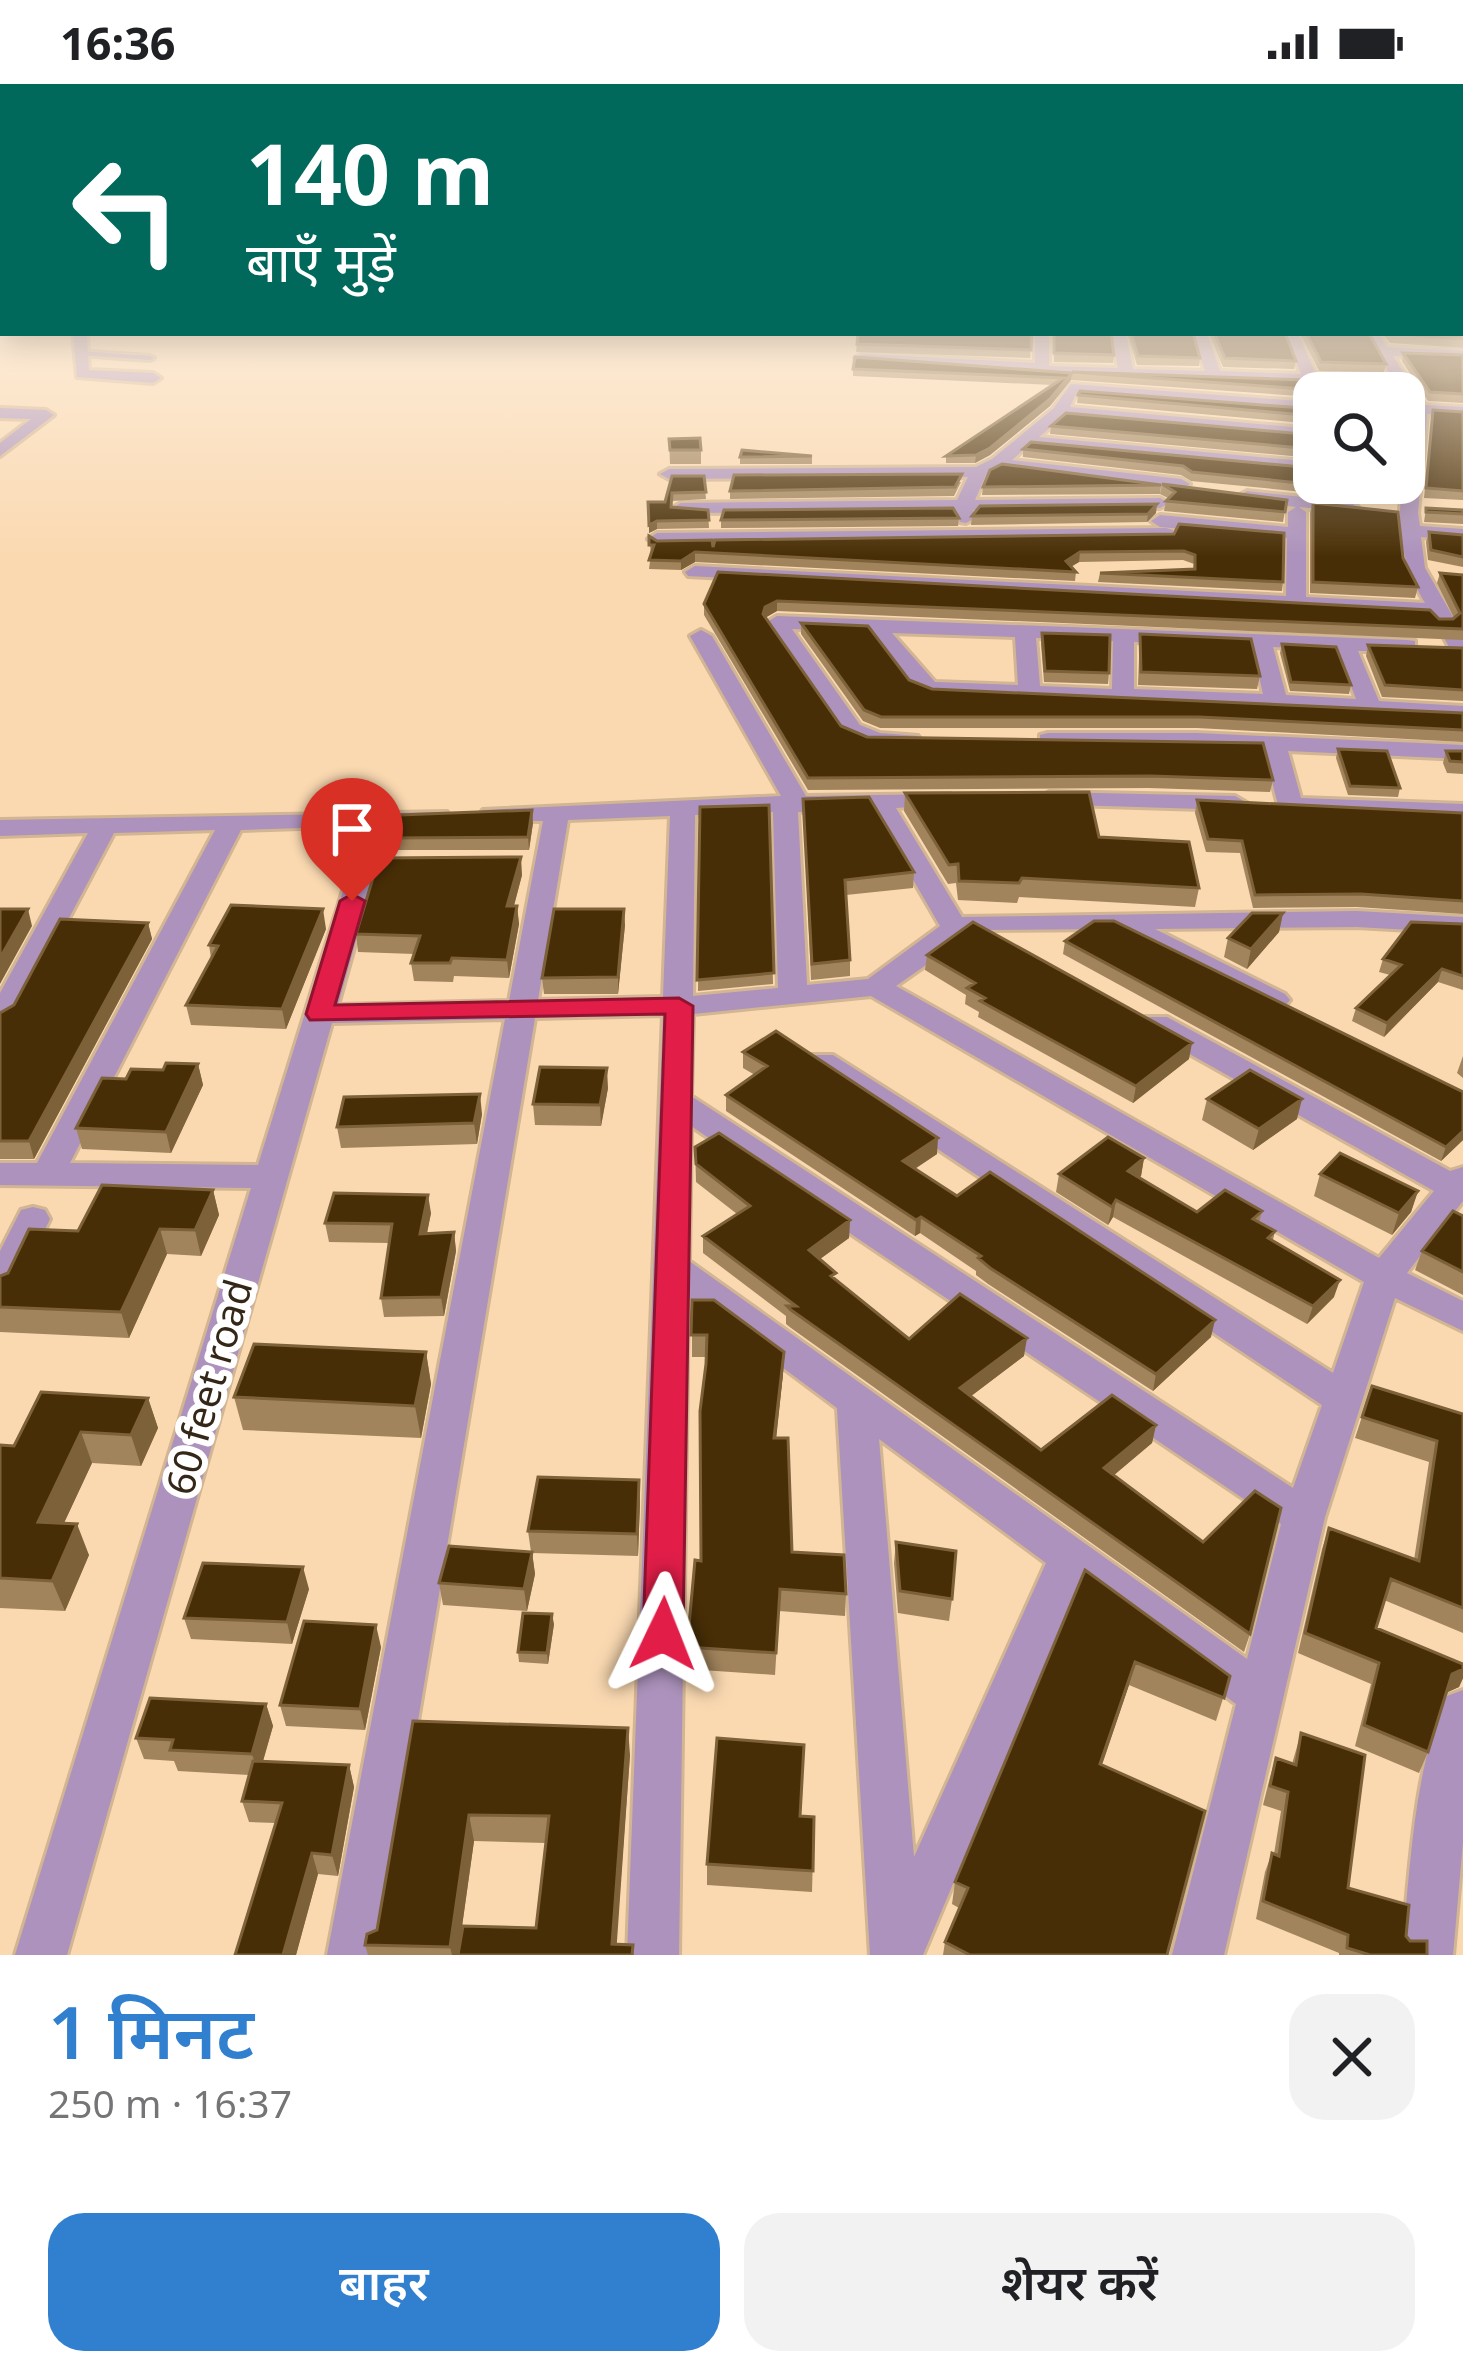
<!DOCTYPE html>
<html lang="hi">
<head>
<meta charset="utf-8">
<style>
  :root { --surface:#fff; --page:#f2f2f2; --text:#202124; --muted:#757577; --accent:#3180d0 }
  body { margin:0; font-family:"Noto Sans","Noto Sans Devanagari",sans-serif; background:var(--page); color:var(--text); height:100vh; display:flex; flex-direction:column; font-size:45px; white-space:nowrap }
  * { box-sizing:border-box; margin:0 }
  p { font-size:39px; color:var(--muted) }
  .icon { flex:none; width:66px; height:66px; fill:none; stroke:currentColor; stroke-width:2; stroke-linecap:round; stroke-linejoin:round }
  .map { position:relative; height:1871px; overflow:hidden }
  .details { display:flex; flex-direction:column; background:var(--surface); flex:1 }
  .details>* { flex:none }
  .guide { position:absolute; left:0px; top:0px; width:1464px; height:252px; box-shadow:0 6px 30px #0003; background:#00695c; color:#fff; overflow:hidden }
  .fabs { position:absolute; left:1293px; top:288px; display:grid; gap:24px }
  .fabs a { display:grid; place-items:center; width:132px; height:132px; border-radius:24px; background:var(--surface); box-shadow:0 6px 30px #0003; font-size:60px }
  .pin { position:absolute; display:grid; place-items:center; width:102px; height:102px; color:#fff; margin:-123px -51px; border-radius:50% 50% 50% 0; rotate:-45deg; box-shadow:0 0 12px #0007 }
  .pin .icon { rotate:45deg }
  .me { position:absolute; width:132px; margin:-66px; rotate:2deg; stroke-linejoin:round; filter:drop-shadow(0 0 9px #0008) }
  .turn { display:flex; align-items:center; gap:42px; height:252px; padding:0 48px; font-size:54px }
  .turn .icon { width:156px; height:156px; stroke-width:2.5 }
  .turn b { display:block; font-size:84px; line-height:102px }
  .round { display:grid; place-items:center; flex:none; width:126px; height:126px; border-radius:36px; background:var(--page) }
  .head { display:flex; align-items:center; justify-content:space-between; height:204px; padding:0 48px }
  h1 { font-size:72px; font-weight:600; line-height:90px; color:var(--accent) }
  .button { display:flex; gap:24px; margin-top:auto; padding:24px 48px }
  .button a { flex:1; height:138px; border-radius:36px; background:var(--accent); color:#fff; font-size:48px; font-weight:600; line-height:138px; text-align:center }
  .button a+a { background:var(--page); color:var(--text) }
  .status { display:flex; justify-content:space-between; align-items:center; height:84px; padding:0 60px; background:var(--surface); direction:ltr }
  .status svg { height:33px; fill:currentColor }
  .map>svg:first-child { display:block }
</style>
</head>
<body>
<div class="status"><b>16:36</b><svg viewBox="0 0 49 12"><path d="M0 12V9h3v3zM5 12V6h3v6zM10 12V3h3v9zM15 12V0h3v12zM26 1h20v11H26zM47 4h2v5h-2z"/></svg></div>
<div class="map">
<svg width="1463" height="1871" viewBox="0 0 1463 1871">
  <rect width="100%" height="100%" fill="#fad9b1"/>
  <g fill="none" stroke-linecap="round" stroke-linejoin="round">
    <defs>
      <path id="lane" d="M76,267l74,5 4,2 -4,2 -71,-5z"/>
      <path id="street" d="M0,235l3,1v8l-3,-1z
        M73,249h14l2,37 64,3 8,5 -8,5 -76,-6z
        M1035,249h14v33l69,2 -6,-35h14l7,36 72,2 -12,-38h14l13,38 81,3 -17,-41h14l18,42 76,2 -28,-44h14l9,14 76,4v8l-70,-3 32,49 38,2v10l-36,-3 -9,99 2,13 43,3v12l-42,-4 4,31 38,66v25l-8,-1 -23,-42 -744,-40 -3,-4 10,-6 591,30 1,-58 -127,-11 -9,-6 9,-6 128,12v-15l8,-5 -55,-7 -3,-4 9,-5 102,11 9,5 -9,5 -50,-5 7,5v85l119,6c-17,-29 -25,-55 -25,-90 0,-40 26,-95 -2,-127l-356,-12 -180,-12 -7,-4 7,-4 173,9z
        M1071,300l243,18v10l-238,-18 -6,13 244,22v10l-250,-23 -25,21 275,25v10l-285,-27 -17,15 169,19 9,5 -9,5 -181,-21 -14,7 -11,25 185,-2 9,5 -9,5 -187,2 2,8 -9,5 -6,-1 -5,-11 -274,2 -9,-5 9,-5 276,-3 11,-23 -299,2 -9,-5 9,-5 307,-2 16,-8 61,-50z
        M0,324l46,2 8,5 -54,41v-13l31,-24 -31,-1z
        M1166,444l7,2v8l-516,7 -9,-6 9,-6z
        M777,532l630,24 8,1v10h-57l21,50 84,5v14l-532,-24 -19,-7 -43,-57 -77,-3 68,96 20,8 38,3 4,5 -12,7 -34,-1 -32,-12 -77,-113zM892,549l123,4 3,48 -83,-3zM1036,554l77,3 -1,48 -72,-3zM1134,558l118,4 11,48 -129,-5zM1273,563l64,3 19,49 -70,-4z
        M701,546l11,6 94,160 144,-2 3,5 -3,5 -54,4 66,109 395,-6 106,6v16l-106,-6 -202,2 130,65 5,6 -5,6 -10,3 -162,-80 -137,1 -80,56 483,272 55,-67 -289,-162 -4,-6 4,-6h22l283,154 13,-4v34l-56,72 56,28v30l-68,-33 -70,219 -101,438h-52l64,-251 -158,-117 -155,368h-53l-33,-547 -149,-111 -9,658h-52l36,-940 -128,3 -156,937h-52l178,-936 -173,4 -265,932h-52l236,-767 -251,-3v-22h37l178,-333 -101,3 -99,187 -15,9v-36l88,-160 -88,3v-16l447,-8 4,5 -13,8 -50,1 -50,179 171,-4 34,-180 -60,-1 -4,-5 4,-5 298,-14 -91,-160zM872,725l68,117 -72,53 -61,6 -9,-173zM773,728l5,176 -85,8 2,-181zM670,732l-7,181 -125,3 30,-180zM363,742l-105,339 -188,-2 171,-333zM871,912l493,286 -31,91 -500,-318h-22l-4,7 515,343 -29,83 -602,-392 2,-82zM691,1042l590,398 -34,135 -558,-398zM879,1355l167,124 -132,294z
        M1048,649h149l266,12v14l-175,-8 13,47 162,6v16l-172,-7 -13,-8 -14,-55 -224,-5v-10z
        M1049,708l186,4 12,7 -12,7 -195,-6 -3,-5z
        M33,1123l12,3 5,9 -37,78 -13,4v-50l21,-41z
        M1463,1606v152l-10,113h-52c10,-84 11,-181 46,-259z"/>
    </defs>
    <use href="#lane" stroke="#d2b592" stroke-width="6"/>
    <use href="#street" stroke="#d2b592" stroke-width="6"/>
    <use href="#lane" fill="#ac92bc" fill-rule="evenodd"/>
    <use href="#street" fill="#ac92bc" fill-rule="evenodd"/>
  </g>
  <path fill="#a1845c" d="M1463,211v53l-73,-5 -8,-10h79z
    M858,249h174l-2,25 -174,-6z
    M1054,249l60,22 -1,8 -59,-1z
    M1127,249h66l7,25 -1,8 -62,-1z
    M1209,249h76l11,28 -2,8 -71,-2z
    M1300,249h69l17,31 -2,8 -65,-1z
    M1403,269l60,2v48l-35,-2 -26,-40z
    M853,285l219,3 331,21h-89v4l-243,-17 -21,26 -60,49 -15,8h-29v-7l107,-71 -200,-9z
    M1078,311l236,14v15l-237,-21z
    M1433,326l30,2v88l-39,-2z
    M1051,342l263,9v23l-264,-24z
    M669,355l32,11v14h-31z
    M1023,365l291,19 85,25 -2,8 -206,-20 -10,-6 -158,-18z
    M812,372v8h-72v-7z
    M672,392h32l2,23 -34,2v6l36,3 1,18 -52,1 -8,4 16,-31z
    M961,398l-7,14 -224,3v-8z
    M1162,400l125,16 -4,22 -119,-11 2,-10 2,-3 -8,-4z
    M1161,401l-1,9 -178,1 1,-8z
    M1313,419l90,55 15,29 -3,11 -105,-5v-80z
    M1426,424l37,2v14l-39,-2z
    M1156,429l-9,9 -176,3 1,-9z
    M959,434l-1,8 -237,2v-8z
    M1429,448l34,3v32l-35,-7 -2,-18z
    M1174,450l109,48 -1,9 -184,-9 2,-9 93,-4 1,-5 -11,-4 -104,2 -8,5 5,5 -1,9 -380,-19 -14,8 -32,-1 2,-15 -2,-18 8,5 56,6z
    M718,488l721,47 15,-1 -17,-35 3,-10 23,2v65l-686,-29 -11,6 75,109 26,11 406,43 -3,12 -121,-4 -341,2 -104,-175v-11z
    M801,539l108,57 23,9 531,24v29l-266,-14h-317l-17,-7 -62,-87z
    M1042,549l67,40 -1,11 -64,-2 -3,-38z
    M1140,550l120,42 -3,13 -119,-4z
    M1282,560l69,41 -2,9 -59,-3 -10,-38z
    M1368,561l95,3v53l-81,-4 -16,-41z
    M1338,665l62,39 -2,9 -50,-2 -12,-37z
    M1446,667h17v23l-16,-1 -4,-10z
    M905,709l194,44 100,51 -4,19 -176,-10 -2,6 -59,-3 -2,-17 -8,1 -44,-73z
    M803,715l111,73 -1,16 -67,7 4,65v16l-39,4z
    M1197,716l266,13v101l-106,-7 -104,1 -13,-55 -34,-1 -11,-39z
    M769,721l4,179 -75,7 2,-184z
    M533,739l-4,27h-137l-1,-12z
    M522,791l-8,31h3l2,18 -10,54 -55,-2 -1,6 -39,-1 -3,-18 3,-9 -56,-2 -2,-18z
    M1283,829l-4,19 -32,37 -23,-12 4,-19z
    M148,839l4,16 -118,220h-34v-146z
    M1463,840v66l-25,-8 -54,55 -32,-16 4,-13 34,-33 -11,-3 4,-13z
    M625,841l-7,69h-74l-2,-16z
    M326,845l-40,100 -95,-4 -5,-20 25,-47 -2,-13z
    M1065,857l398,199 -22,21 -378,-207z
    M927,871l262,104 -56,44 -155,-86 1,-5 -14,-8 1,-9 -41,-25z
    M743,968l194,102 -22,15 42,27 254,141 -58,54 -165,-107 -12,-9v-4l-56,-38 -5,3 -189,-125v-16l29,-20 -12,-7z
    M1463,972v22l-6,-5z
    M198,980l5,21 -32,68 -89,-4 -6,-21 50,-49 37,-9z
    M608,1004l-7,38 -66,-1 -2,-21z
    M1207,1015l90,20 -44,31 -51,-30z
    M482,1030l-5,30 -136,4 -4,-21z
    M695,1063l155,73 -1,18 -29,21 15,20 74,60 115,17 -53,40 70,54 115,-25 -4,18 -38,32 136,159 -6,18 -453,-324 -5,-4v-8l-83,-63v-17l34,-22 -41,-32z
    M1144,1074l-3,18 -2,2 58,34 65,-1 -3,12 16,8 -2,9 61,57 -27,27 -194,-107 -5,8 -52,-33 3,-18z
    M1320,1090l98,17 -7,21 -19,23 -78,-39z
    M213,1106l6,25 -18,41 -34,-2 -38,84 -129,-6v-56z
    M431,1129l-4,20 27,-1 2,19 -12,65 -60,1 -3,-19 8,-55 -60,-1 -4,-19z
    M1463,1132v79l-48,-25 7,-19z
    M692,1216l91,74 -7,64 16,114 54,42 -1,22 -66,-5 -4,64 -88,-6v-22l14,-86 5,-204h-14z
    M426,1268l5,32 -10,54 -178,-8 -9,-33z
    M1372,1302l91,28v219l-79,-33 -8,28 87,36v14l-4,9 -13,6 -18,59 -9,21 -64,-27 16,-62 -73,-31 24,-104 7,-21 85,32 15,-98 -74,-24z
    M148,1314l10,30 -17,38 -49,-3 -28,60 25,32 -24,56 -65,-3v-163l14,1z
    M640,1418l-2,54 -106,-3 3,21 -8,37 -84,-6 -4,-22 92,-31 -3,-21z
    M896,1458l56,57 -3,22 -51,-8 -4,-50z
    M1085,1486l145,106 -14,45 -87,-36 -27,80 65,190h-224l2,-13 14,-34 -7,-4 3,-22z
    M309,1505l-17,55 -101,-5 -7,-21z
    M554,1540l-6,40 -29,-2 -1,-10z
    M381,1563l-16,83 -79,-4 -6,-21z
    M266,1620l7,22 -10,35 86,4 5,22 -16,89 -20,-2 -22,81h-61l41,-132 -27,-1 -7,-21 7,-26 -71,-4 -4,-10 -30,-2 -8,-21z
    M413,1637l217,34 -14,189 17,1 1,10h-176l78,-27 10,-85 -72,-2 -16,114h-90l-3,-10 12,-15z
    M1301,1649l47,155 79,67h-88v-2l-83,-34 9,-47 7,-19 2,1 7,-43 -18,-6 7,-28 6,-19 16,6z
    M800,1732l14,1 -2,75 -105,-7v-21z"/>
  <path fill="#7d6139" d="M1072,289l-1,7 -21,26 -60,49 -15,8 1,-8z
    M1157,420l-1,9 -9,9 1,-8z
    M657,437v8l-8,4v-8z
    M695,468v10l-14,8v-9z
    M1080,468l-1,10 -14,8 1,-9z
    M777,517v10l-12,7 -2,7 2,-18z
    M532,726l1,13 -4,27 -1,-13z
    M521,773l1,18 -13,49 -2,-18z
    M517,822l2,18 -10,54 -2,-18z
    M28,825l4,17 -32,58v-26z
    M323,825l3,20 -40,100 -4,-20z
    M624,825l1,16 -7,69v-17z
    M1283,829l-4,19 -32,37 4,-20z
    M148,839l4,16 -118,220 -5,-18z
    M1442,885l-4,13 -54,55 3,-14z
    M1192,959l-3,16 -56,44 3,-17z
    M198,980l5,21 -32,68 -5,-21z
    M607,984l1,20 -7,38 -1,-21z
    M480,1010l2,20 -5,30 -3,-21z
    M1302,1015l-5,20 -44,31 6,-21z
    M1463,1047v9l-22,21 5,-14z
    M938,1054l-1,16 -35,23 1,-16z
    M1144,1074l-3,18 -17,13 4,-18z
    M213,1106l6,25 -18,41 -6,-26z
    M1418,1107l-7,21 -19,23 7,-22z
    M428,1111l3,18 -8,40 -3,-19z
    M1116,1116l-3,17 -5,8 4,-18z
    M921,1133l-1,16 -5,3 1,-16z
    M850,1136l-1,18 -40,29v-17z
    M160,1145l7,25 -38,84 -8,-26z
    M454,1148l2,19 -12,65 -3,-19z
    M1340,1196l-6,17 -27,27 6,-18z
    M1215,1236l-4,17 -58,54 3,-17z
    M1027,1254l-3,18 -66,50 2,-18z
    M426,1268l5,32 -10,54 -6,-32z
    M784,1268l-1,22 -9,85v-21z
    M148,1314l10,30 -17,38 -10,-31z
    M1156,1341l-4,18 -51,43 3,-18z
    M81,1348l11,31 -42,90 -12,-31z
    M639,1396l1,22 -2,54 -1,-22z
    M77,1440l12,31 -24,56 -13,-30z
    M532,1468l3,22 -8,37 -3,-22z
    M303,1483l6,22 -17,55 -5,-22z
    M552,1530l2,10 -6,40 -1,-11z
    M376,1541l5,22 -16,83 -5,-21z
    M1135,1578l-6,23 -35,103 6,-24z
    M1463,1585v9l-4,9 -16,7 9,-20z
    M266,1620l7,22 -14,49 -7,-21z
    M628,1644l2,27 -14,200 -4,-11z
    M349,1681l5,22 -16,89 -6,-21z
    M469,1731l5,26 -16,114h-6l-2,-8z
    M312,1769l6,21 -22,81h-13z"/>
  <path fill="#482e06" stroke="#7d6139" stroke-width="3" d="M1461,211h2v44l-73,-6h71z
    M858,249h174l-1,17 -174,-6z
    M1054,249h57l3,22 -60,-2z
    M1131,249h62l7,25 -62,-2z
    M1214,249h71l11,28 -71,-3z
    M1306,249h63l17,31 -65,-2z
    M1403,269l60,2v39l-33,-2z
    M855,273l217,16 -22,26 -60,49 -14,7 -30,1 117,-78 -210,-9z
    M1072,288l325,11 6,10h-86l-1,-3z
    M1080,307l234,18v7l-236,-21z
    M1404,310l5,8 -5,47z
    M1433,326l30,2v79l-37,-3z
    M1066,329l248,22v14l-263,-23z
    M700,354l1,12h-31l-1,-11z
    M1031,358l283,26v15h86l-1,10 -207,-21 -9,-6 -160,-17z
    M742,366l70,6 -72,1z
    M1002,380l159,21 -178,2 7,-17z
    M962,390l-7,13 -225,4 4,-16z
    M672,392h32l2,16 -34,1 -1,14 37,3 1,10 -52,1 -8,4 -1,-23h17z
    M1162,400l125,16 -2,12 -119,-11 9,-9z
    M1313,419l85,9 5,46 15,29 -105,-5z
    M1157,420l-9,10 -176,2 8,-10z
    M953,424l6,10 -238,2 3,-10z
    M1426,424l37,2v4l-37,-2z
    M1179,440l105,9 -1,49 -183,-9 95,-4v-14l-11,-4 -104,1 -14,9 10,11 -381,-20 -14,9 -32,-1 5,-15h-5v-9l8,5 55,-1 1,7 2,-7 459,-6z
    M1429,448l34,3v22l-32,-7z
    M718,488l712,38 9,9h14l7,-6 -20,-40 23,2v54l-686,-28 -12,6 -2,7 78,112 26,11 396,6 10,37 -122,-4 -343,2 -104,-174z
    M801,539l67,3 41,54 23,9 531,24v17l-264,-13h-318l-17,-7z
    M1042,549l68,2 -1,38 -64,-2z
    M1140,550l111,5 9,37 -119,-4z
    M1282,560l54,3 15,38 -60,-3z
    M1368,561l95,3v42l-78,-5z
    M1338,665l49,2 13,37 -50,-2z
    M1446,667h17v11l-13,-1z
    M1089,708l10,45 90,5 10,46 -177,-10 -3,5 -60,-2 -1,-17 -9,1 -44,-72z
    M869,713l45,75 -69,8 5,80 -38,4 -9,-165z
    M1197,716l266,13v88l-102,-7 -106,1 -13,-54 -34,-2z
    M769,721l5,168 -77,7 3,-173z
    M532,726l-4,27 -137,1 8,-23z
    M521,773l-14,49h10l-10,54 -55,-2 -2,5h-39l9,-27 -64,-2 23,-76z
    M231,821l92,4 -41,100 -96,-4 32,-59 -9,-1z
    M0,825h28l-28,49z
    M554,825h70l-6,68 -76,1z
    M1252,829h31l-32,36 -23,-11z
    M60,835l88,4 -119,218h-29v-128l14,-8z
    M1094,837h20l349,171v39l-17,16 -381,-206z
    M973,838l219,121 -56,43 -156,-85 5,-3 -18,-10 8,-5 -48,-28z
    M1411,838l52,2v52l-21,-7 -55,54 -31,-15 45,-43 -18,-6z
    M776,947l162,107 -35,23 54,35 33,-24 225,148 -59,54 -166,-106 -12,-10 3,-2 -60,-39 -5,3 -190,-125 41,-29 -24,-14z
    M166,979l32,1 -32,68 -90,-4 26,-50 24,1 5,-10 32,1z
    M540,983l67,1 -7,37 -67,-1z
    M1250,986l52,29 -43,30 -52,-30z
    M480,1010l-6,29 -137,4 7,-30z
    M719,1049l131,87 -41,30 27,23 -5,3 78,63 51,-45 67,44 -67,50 81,62 71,-55 44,30 -52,43 99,74 52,-51 26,17 -31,126 -459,-324 -4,-4h9l-93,-70 47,-30 -54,-42 -1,-17z
    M1108,1053l36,21 -16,13 69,41 28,-22 37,21 -9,8 22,12 -7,7 72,42 -27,26 -197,-106 -4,7 -53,-33z
    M1340,1069l78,38 -19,22 -79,-39z
    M102,1101l111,5 -18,40 -35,-1 -39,83 -121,-5v-31l8,-3 21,-44 49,2z
    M334,1109l94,2 -8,39 34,-2 -13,65 -60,1 11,-74 -67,-1z
    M1453,1127l10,5v56l-41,-21z
    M692,1216h22l70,52 -10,86h14l4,114 52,3 2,39 -66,-5 -4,64 -89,-6 8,-87 6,1 -1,-150 6,-47 1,-29h-16z
    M254,1260l172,8 -11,54 -181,-9z
    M1372,1302l91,28v194l-72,-29 -15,49 87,36v5l-11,5 -24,78 -64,-27 15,-62 -74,-30 24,-105 90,33 18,-120 -75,-24z
    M41,1308l107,6 -17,37 -50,-3 -43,90 39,2 -25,57 -52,-3v-133l14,1z
    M538,1393l101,3 -2,54 -109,-3z
    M896,1458l60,9 -4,48 -52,-8z
    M449,1462l83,6 -8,37 -85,-6z
    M203,1479l100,4 -16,55 -103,-4z
    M1085,1486l145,106 -6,22 -89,-36 -35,102 105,47 -38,144h-197l-25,-13 23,-54 -13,-6z
    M523,1529l29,1 -5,39 -29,-1z
    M304,1537l72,4 -16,84 -80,-4z
    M150,1614l116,6 -14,50 -82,-4 3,-10 -37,-2z
    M413,1637l215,7 -16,216 21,1 -1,10h-174l5,-29 73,2 13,-112 -80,-1 -19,132 -85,-2 2,-11 10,-4z
    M1301,1649l64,22 -17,133 61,17 -3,31 4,5h17v14h-57l-23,-7 1,-13 -85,-34 9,-48 7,3 9,-64 -18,-6 6,-28 20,7z
    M717,1654l87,7 -4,71 14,1 -1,54 -106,-7z
    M253,1677l96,4 -17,90 -20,-2 -29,102h-48l47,-152 -40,-2z"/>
  <linearGradient id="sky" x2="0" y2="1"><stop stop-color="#6fb4d2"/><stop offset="0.45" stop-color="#fdeedc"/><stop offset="1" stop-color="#fdeedc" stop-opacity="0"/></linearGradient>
  <rect width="1463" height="473" fill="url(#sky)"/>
  <path fill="#e11d48" stroke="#92132f" stroke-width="3" d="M352,810l13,7 -30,104 344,-7 14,8 -10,628 -6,13 -14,5 -14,-5 -6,-13 22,-620 -355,6 -4,-6 34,-113z"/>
  <g text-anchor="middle" stroke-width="12" stroke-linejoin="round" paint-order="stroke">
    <g font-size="39" fill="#342718" stroke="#fff">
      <text transform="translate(209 1303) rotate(-74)" y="14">60 feet road</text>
    </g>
  </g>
</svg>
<div class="fabs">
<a><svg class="icon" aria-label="search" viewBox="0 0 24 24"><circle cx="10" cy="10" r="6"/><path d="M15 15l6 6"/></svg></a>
</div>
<div class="pin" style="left:352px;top:817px;background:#d93025"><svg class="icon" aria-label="arrive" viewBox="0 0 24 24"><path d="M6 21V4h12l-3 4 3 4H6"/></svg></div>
<svg class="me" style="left:663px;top:1550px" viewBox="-20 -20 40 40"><path d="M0-17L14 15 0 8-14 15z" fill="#e11d48" stroke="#fff" stroke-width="4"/></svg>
<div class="guide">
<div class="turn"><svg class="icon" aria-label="left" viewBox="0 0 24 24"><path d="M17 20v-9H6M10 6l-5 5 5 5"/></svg><div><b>140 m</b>बाएँ मुड़ें</div></div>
</div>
</div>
<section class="details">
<div class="head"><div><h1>1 मिनट</h1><p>250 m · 16:37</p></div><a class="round"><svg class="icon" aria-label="close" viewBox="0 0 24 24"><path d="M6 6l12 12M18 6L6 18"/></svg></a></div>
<div class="button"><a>बाहर</a><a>शेयर करें</a></div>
</section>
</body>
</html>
